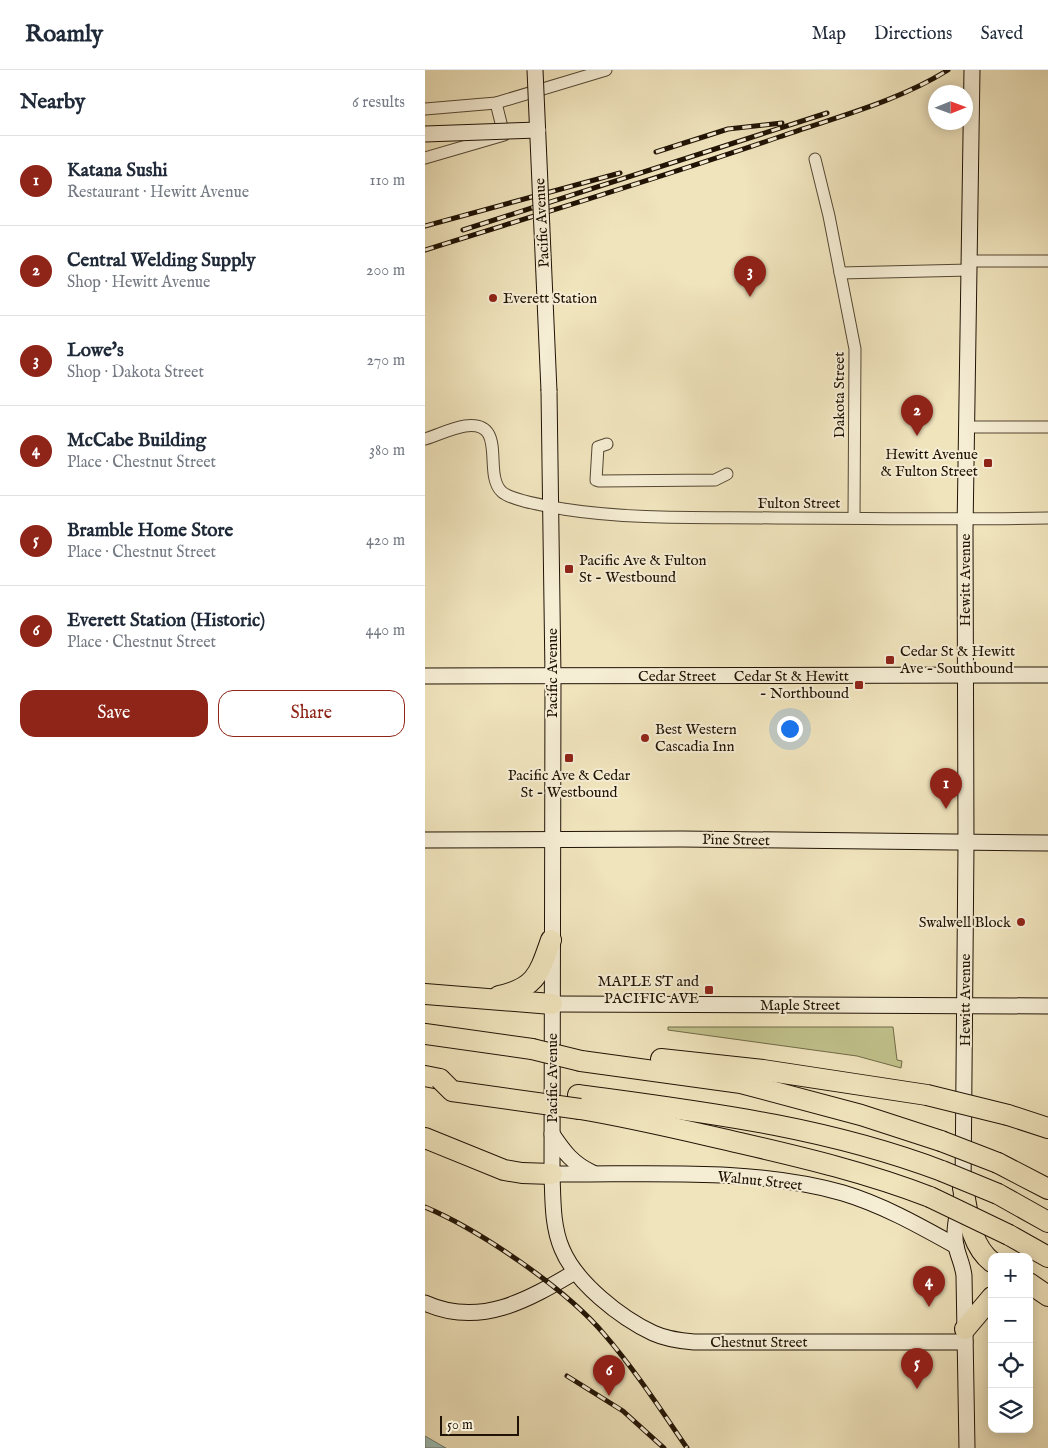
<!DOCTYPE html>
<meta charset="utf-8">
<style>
:root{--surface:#fff;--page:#f2f2f3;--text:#1f2937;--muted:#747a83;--line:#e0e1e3;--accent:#8f2418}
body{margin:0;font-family:"IM FELL English",serif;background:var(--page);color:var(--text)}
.controls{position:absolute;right:15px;bottom:15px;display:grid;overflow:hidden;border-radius:10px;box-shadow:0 2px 12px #0003}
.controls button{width:45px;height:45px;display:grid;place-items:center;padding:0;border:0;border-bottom:1px solid var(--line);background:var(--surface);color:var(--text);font:25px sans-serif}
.compass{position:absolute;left:503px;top:15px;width:45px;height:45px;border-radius:50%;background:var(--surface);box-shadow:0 2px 12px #0003;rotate:89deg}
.scale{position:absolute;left:15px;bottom:12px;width:79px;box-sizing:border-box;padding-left:5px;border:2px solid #201305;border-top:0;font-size:14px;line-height:18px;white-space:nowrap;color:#201305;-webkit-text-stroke:4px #f5edd4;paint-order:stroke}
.you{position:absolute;left:364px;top:658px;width:18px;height:18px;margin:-12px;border:4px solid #fff;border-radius:50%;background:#1a73e8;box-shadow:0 0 0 8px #1a73e833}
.badge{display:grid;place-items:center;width:32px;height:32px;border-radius:50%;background:var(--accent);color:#fff;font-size:16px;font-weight:700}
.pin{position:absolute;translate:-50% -41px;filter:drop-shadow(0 1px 2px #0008)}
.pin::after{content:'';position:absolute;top:26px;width:18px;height:15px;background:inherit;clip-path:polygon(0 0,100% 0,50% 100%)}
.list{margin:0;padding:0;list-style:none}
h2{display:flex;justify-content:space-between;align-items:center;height:65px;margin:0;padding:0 20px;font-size:21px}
h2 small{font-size:16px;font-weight:400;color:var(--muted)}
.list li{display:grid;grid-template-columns:32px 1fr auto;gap:15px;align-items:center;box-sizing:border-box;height:90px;padding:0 20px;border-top:1px solid var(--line)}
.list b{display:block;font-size:19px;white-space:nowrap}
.list p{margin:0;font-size:16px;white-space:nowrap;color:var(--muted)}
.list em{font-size:16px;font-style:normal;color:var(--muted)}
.actions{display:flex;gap:10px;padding:15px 20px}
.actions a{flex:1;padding:11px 0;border:1px solid var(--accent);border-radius:15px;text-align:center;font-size:18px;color:var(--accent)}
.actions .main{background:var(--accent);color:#fff}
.icon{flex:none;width:28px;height:28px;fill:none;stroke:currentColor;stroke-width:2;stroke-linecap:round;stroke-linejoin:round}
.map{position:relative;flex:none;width:623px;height:1378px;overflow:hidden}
header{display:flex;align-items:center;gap:30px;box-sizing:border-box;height:70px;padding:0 25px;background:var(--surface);border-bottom:1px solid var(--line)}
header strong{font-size:24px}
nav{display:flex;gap:28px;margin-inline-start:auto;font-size:18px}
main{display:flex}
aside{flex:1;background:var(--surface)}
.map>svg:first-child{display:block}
.green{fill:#c1c28c;stroke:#706a48}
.water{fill:#9bbeb6;stroke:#6a7a6f}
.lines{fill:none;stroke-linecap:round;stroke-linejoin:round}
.street-casing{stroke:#544733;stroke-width:13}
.secondary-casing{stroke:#201305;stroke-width:17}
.highway-casing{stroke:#201305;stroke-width:22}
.street{stroke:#f5edd4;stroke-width:11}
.secondary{stroke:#f5edd4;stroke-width:15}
.highway{stroke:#f0e4bd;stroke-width:20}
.rail-casing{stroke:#201305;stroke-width:5}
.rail{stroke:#f5edd4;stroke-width:3;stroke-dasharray:9;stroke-linecap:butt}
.secondary-bridge-casing{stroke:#201305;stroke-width:17;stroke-linecap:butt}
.highway-bridge-casing{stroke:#201305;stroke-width:22;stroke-linecap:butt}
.secondary-bridge{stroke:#f5edd4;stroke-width:15}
.highway-bridge{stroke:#f0e4bd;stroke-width:20}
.poi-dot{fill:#8f2418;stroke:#f5edd4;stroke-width:2}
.labels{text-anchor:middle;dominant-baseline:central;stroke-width:4;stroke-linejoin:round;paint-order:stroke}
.street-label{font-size:15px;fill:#201305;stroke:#f5edd4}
.poi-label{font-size:15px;fill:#201305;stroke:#f5edd4;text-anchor:start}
</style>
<header>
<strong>Roamly</strong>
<nav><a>Map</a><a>Directions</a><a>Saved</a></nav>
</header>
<main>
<aside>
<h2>Nearby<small>6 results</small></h2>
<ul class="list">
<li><span class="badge">1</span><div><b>Katana Sushi</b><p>Restaurant · Hewitt Avenue</p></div><em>110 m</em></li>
<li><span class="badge">2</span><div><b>Central Welding Supply</b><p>Shop · Hewitt Avenue</p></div><em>200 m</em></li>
<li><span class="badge">3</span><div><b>Lowe's</b><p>Shop · Dakota Street</p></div><em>270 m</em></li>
<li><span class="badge">4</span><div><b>McCabe Building</b><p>Place · Chestnut Street</p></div><em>380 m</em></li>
<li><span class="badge">5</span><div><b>Bramble Home Store</b><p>Place · Chestnut Street</p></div><em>420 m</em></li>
<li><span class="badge">6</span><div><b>Everett Station (Historic)</b><p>Place · Chestnut Street</p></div><em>440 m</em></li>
</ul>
<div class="actions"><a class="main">Save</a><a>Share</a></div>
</aside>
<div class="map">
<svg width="623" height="1378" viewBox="0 0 623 1378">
<rect width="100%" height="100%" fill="#f0e4bd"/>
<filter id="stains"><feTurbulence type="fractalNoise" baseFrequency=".004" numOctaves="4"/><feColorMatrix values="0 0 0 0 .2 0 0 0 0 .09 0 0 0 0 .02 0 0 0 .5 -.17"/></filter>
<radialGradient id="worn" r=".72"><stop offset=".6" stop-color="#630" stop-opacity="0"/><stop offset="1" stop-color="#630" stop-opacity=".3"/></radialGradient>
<path class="green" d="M 243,957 L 468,957 L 472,990 L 477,991 L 476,998 L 432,986 L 243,960 Z"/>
<path class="water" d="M 0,1366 L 19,1377 L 21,1378 L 0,1378 Z"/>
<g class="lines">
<g class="street-casing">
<g id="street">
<path d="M 0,39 L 71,33 L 181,0"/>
<path d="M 0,88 L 79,65 L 71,33"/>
<path d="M 390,89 L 404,146 L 430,279 L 429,448"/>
<path d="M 545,191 L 623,191"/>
<path d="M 415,203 L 545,200"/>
<path d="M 543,357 L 623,357"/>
<path d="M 0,369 C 13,365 27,358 40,356 C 84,350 57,404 77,422 C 88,431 123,436 138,439 C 208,450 280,447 350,448 C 441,448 532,450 623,448"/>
<path d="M 182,374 L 173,377 L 171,410 L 174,411 L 290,410 L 302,404"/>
</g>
</g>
<g class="secondary-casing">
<g id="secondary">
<path d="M 124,321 L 128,606 L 127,1104 C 128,1129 127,1156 137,1179 C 151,1213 196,1248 228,1263 C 241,1269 256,1271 269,1272 L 540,1272"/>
<path d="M 0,606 L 623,605"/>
<path d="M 0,770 L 257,769 L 623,773"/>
<path d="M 127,934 L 623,936"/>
<path d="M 127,1064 C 139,1082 148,1094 168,1103"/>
<path d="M 127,1104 C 221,1105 327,1097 418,1123 C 458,1135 495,1156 531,1176"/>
<path d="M 0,1233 C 55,1258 103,1230 150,1202"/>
<path d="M 542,1378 L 539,1206 C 538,1195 533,1186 531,1176 C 527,1158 535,1135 538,1118 L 541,774 L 540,461 L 547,0"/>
</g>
</g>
<g class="highway-casing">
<g id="highway">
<path d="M 0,924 L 127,934"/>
<path d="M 74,926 C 111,918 114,904 126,870"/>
<path d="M 0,964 L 107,979"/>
<path d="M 236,989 L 338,1000 L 502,1025"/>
<path d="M 156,991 L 316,1013 L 436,1045 L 516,1071"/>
<path d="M 0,1006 L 15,1009"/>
<path d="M 153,1025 C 278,1042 398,1056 517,1101"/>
<path d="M 155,1039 C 209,1048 262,1061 315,1073 C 380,1088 443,1103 505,1127"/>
<path d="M 583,1045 L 623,1058"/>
<path d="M 0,1068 L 79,1100 L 97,1103 L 127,1104"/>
<path d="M 573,1093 L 623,1119"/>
<path d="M 538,1118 C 543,1143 545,1175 567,1192"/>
<path d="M 573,1124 L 623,1152"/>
<path d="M 584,1165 L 623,1187"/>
<path d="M 604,1213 L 623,1226"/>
<path d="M 540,1259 L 567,1227"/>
</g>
</g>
<use href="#street" class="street"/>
<use href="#secondary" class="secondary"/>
<use href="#highway" class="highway"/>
<g class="rail-casing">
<g id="rail">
<path d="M 231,82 L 303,59 L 357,53"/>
<path d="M 0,156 L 195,103"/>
<path d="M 38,160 L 402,43"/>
<path d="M 0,180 C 118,143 237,107 354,67 C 411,47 472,32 523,0"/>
<path d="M 0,1137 C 55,1160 141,1219 179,1264 C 210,1300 236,1340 262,1378"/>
<path d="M 142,1306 L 198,1341 L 239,1378"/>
</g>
</g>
<use href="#rail" class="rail"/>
<g class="secondary-bridge-casing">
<g id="secondary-bridge">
<path d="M 110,0 L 124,321"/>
<path d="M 0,64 L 113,60"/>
</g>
</g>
<g class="highway-bridge-casing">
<g id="highway-bridge">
<path d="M 107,979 L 156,991"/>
<path d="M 15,1009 L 27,1021 L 155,1039"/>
<path d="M 502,1025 L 583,1045"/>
<path d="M 516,1071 L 573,1093"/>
<path d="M 517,1101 L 573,1124"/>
<path d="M 505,1127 L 584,1165"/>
</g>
</g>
<use href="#secondary-bridge" class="secondary-bridge"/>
<use href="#highway-bridge" class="highway-bridge"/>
</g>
<g class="poi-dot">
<circle cx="68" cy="228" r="5"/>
<rect x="558" y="388" width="10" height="10" rx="2.5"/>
<rect x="139" y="494" width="10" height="10" rx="2.5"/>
<rect x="460" y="585" width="10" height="10" rx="2.5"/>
<rect x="429" y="610" width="10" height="10" rx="2.5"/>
<circle cx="220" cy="668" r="5"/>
<rect x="139" y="683" width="10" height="10" rx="2.5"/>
<circle cx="596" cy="852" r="5"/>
<rect x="279" y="915" width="10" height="10" rx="2.5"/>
</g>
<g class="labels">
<g class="street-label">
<text transform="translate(117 153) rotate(-93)">Pacific Avenue</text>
<text transform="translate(414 325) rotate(-90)">Dakota Street</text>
<text x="374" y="433">Fulton Street</text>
<text transform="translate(540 510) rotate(-90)">Hewitt Avenue</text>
<text transform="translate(127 603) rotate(-90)">Pacific Avenue</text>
<text x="252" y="606">Cedar Street</text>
<text transform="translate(311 770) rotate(1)">Pine Street</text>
<text transform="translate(540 930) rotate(-90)">Hewitt Avenue</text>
<text x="375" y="935">Maple Street</text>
<text transform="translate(127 1008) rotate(-90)">Pacific Avenue</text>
<text transform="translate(335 1111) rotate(6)">Walnut Street</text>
<text x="334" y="1272">Chestnut Street</text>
</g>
<g class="poi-label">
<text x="78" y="228">Everett Station</text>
<text x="553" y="384" text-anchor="end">Hewitt Avenue<tspan x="553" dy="17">&amp; Fulton Street</tspan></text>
<text x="154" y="490">Pacific Ave &amp; Fulton<tspan x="154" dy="17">St - Westbound</tspan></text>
<text x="475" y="581">Cedar St &amp; Hewitt<tspan x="475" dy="17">Ave - Southbound</tspan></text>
<text x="424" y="606" text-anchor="end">Cedar St &amp; Hewitt<tspan x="424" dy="17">- Northbound</tspan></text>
<text x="230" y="659">Best Western<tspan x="230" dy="17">Cascadia Inn</tspan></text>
<text x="144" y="705" text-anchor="middle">Pacific Ave &amp; Cedar<tspan x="144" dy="17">St - Westbound</tspan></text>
<text x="586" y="852" text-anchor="end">Swalwell Block</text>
<text x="274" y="911" text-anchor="end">MAPLE ST and<tspan x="274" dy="17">PACIFIC AVE</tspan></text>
</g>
</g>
<rect width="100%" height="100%" filter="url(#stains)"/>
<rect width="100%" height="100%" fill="url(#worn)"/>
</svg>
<div class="controls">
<button>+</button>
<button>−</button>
<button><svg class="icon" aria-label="locate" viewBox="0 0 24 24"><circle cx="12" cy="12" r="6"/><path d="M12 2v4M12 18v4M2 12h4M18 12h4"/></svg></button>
<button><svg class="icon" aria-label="layers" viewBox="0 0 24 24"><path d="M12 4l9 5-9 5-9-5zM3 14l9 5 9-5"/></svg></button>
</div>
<svg class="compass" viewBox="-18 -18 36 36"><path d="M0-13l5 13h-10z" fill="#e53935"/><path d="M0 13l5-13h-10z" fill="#747a83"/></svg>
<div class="scale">50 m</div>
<div class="you"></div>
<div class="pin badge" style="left:521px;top:739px">1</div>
<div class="pin badge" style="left:492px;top:366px">2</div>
<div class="pin badge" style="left:325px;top:227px">3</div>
<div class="pin badge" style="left:504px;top:1237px">4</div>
<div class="pin badge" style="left:492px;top:1319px">5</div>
<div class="pin badge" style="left:184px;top:1326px">6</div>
</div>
</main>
